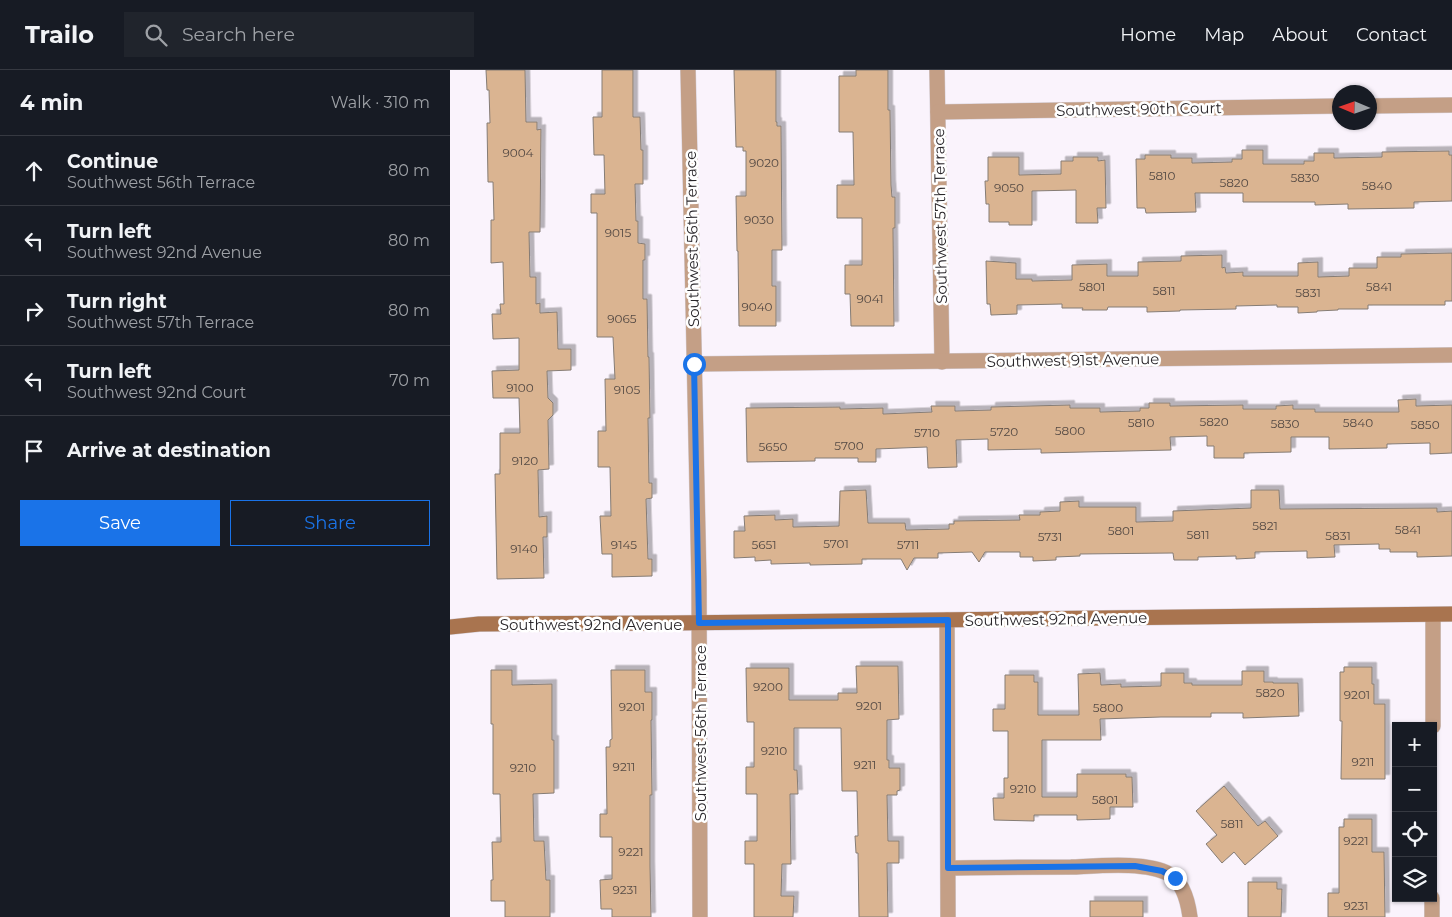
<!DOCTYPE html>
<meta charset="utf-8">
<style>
:root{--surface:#171b24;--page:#20242c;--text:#f1f3f6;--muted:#9ea1a6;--line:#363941;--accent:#1a73e8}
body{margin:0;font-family:Montserrat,sans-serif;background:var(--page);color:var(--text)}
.controls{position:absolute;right:15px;bottom:15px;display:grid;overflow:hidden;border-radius:0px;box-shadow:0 1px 4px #0004}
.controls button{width:45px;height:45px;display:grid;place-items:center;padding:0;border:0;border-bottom:1px solid var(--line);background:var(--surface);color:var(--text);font:25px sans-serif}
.compass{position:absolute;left:882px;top:15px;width:45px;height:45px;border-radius:50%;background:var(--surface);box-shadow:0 1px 4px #0004;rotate:272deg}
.stop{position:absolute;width:15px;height:15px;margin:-11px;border:4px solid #1a73e8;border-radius:50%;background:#fff}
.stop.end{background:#1a73e8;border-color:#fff;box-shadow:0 1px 5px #0008}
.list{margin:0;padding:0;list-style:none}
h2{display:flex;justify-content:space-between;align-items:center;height:65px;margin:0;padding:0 20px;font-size:21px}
h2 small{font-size:16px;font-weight:400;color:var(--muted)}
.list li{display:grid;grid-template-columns:32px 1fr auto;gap:15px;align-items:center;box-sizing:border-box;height:70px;padding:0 20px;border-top:1px solid var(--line)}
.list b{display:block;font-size:19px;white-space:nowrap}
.list p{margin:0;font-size:16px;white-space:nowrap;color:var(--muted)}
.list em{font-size:16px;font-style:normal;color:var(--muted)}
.actions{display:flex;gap:10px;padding:15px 20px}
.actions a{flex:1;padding:11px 0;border:1px solid var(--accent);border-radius:0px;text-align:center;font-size:18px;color:var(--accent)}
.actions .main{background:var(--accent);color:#fff}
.icon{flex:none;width:28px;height:28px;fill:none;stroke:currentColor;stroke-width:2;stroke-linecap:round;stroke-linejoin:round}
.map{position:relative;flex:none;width:1002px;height:847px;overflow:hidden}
header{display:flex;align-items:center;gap:30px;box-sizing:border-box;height:70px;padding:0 25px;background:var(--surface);border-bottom:1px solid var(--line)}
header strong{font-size:24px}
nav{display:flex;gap:28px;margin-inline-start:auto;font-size:18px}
.search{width:350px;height:45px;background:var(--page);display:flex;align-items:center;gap:12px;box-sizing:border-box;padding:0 18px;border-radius:0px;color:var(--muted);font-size:19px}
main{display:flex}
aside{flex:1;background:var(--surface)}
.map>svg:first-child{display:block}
.building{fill:#dab491;stroke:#857c75;filter:url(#shadow)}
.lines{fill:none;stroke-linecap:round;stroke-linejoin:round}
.street-casing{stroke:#d4ced6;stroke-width:16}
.secondary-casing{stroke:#d4ced6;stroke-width:16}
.street{stroke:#c49f86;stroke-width:15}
.secondary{stroke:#a9744f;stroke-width:15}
.route{stroke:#1a73e8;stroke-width:6}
.labels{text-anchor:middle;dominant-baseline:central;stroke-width:5;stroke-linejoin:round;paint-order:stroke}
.number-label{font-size:12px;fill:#554a44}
.street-label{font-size:15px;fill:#29262a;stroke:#fff}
</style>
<header>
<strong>Trailo</strong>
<div class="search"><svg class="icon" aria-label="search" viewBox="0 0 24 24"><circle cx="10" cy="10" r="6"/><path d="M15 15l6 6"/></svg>Search here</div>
<nav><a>Home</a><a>Map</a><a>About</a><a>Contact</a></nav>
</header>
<main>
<aside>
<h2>4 min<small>Walk · 310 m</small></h2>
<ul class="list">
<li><svg class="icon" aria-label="ahead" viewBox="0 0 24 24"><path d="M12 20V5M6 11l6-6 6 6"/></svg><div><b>Continue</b><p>Southwest 56th Terrace</p></div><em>80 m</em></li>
<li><svg class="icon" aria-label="left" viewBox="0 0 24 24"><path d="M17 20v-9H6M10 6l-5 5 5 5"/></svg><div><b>Turn left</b><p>Southwest 92nd Avenue</p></div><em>80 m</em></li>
<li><svg class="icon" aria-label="right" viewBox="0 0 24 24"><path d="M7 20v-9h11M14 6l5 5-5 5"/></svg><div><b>Turn right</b><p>Southwest 57th Terrace</p></div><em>80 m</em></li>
<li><svg class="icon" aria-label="left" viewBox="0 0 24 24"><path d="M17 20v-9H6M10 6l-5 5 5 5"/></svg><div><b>Turn left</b><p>Southwest 92nd Court</p></div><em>70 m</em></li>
<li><svg class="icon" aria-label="arrive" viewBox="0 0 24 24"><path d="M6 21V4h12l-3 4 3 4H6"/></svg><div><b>Arrive at destination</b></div></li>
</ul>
<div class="actions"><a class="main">Save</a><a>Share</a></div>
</aside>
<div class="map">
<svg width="1002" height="847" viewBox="0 0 1002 847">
<defs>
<filter id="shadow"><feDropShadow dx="4.5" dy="-4.5" stdDeviation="0" flood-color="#0004"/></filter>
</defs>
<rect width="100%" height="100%" fill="#faf3fc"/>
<g class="building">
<path d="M 36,0 L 75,0 L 76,52 L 87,52 L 87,60 L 91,59 L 90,162 L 79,162 L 80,207 L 86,207 L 86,234 L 90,233 L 90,243 L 107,242 L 108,279 L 121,279 L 121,300 L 97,301 L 98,328 L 103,333 L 103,345 L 98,350 L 99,399 L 88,400 L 89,447 L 97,446 L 97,467 L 93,467 L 94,508 L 47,509 L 45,404 L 50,404 L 50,363 L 70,363 L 69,328 L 43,328 L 42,301 L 69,300 L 69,268 L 43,269 L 42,244 L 51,244 L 50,234 L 54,234 L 53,192 L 41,193 L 41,150 L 44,150 L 43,112 L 38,112 L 37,53 L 40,53 L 39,20 L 37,20 Z"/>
<path d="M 152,0 L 183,0 L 183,47 L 190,47 L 191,80 L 193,80 L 193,114 L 185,114 L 186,151 L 188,151 L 188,173 L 195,174 L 195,190 L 193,190 L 193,229 L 197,229 L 198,287 L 199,287 L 200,348 L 198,348 L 199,413 L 202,413 L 202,428 L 196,429 L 198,489 L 202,489 L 202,506 L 162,507 L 162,484 L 152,484 L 150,446 L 161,446 L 160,397 L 148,397 L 148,361 L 156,361 L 155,309 L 165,309 L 163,267 L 147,267 L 147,143 L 141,143 L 141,124 L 155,124 L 154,85 L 144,85 L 143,47 L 152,47 Z"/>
<path d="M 284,0 L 326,0 L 326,52 L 327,52 L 327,56 L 331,56 L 332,180 L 322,180 L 322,216 L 326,216 L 326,256 L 289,256 L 288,181 L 287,181 L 286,126 L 296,126 L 296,81 L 293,81 L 293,77 L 286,77 Z"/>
<path d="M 406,0 L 438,0 L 438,40 L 440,40 L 441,115 L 442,127 L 445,127 L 445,158 L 443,158 L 444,256 L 401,256 L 400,224 L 395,224 L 395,195 L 412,195 L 412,148 L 387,148 L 387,115 L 404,115 L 403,62 L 389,62 L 389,6 L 406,6 Z"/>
<path d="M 792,80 L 813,80 L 813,94 L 854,94 L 854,91 L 864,91 L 864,83 L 884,83 L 884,88 L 932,87 L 932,82 L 999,81 L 999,85 L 1002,85 L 1002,131 L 964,132 L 964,138 L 898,139 L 898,134 L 865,135 L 865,132 L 793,132 L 793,123 L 745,123 L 746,142 L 696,143 L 695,138 L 687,138 L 686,89 L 695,89 L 695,85 L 721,85 L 721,88 L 742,88 L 742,93 L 782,92 L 782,89 L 792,89 Z"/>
<path d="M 538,87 L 569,87 L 569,105 L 611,104 L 611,91 L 623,91 L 623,87 L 648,87 L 648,91 L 655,90 L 656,138 L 647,138 L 648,153 L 626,153 L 626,120 L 582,121 L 582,155 L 559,155 L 559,152 L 539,152 L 539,134 L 536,134 L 535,111 L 538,111 Z"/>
<path d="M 1002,183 L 1002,231 L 995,231 L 995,235 L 918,235 L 918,239 L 888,239 L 888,240 L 867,241 L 867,242 L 848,243 L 848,237 L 827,237 L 827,235 L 786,236 L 786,239 L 730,240 L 730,241 L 697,242 L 697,237 L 658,237 L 657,240 L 632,240 L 633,238 L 612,238 L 612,234 L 567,235 L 567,244 L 541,245 L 540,234 L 537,234 L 536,191 L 566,193 L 566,209 L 582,209 L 582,211 L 622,210 L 622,195 L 657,194 L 657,206 L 688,206 L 688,192 L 731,191 L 731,186 L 772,185 L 772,198 L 775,197 L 776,203 L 793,202 L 793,206 L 848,206 L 848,193 L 868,192 L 868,207 L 899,206 L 899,198 L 927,198 L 927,187 L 951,187 L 951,184 Z"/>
<path d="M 966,329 L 966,336 L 1002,335 L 1002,383 L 980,384 L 980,373 L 937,374 L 937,378 L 879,379 L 879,367 L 841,367 L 841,382 L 794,383 L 794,388 L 764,388 L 764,376 L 757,376 L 757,366 L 720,367 L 721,380 L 591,383 L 591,379 L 538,380 L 538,369 L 506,370 L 507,397 L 478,398 L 477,377 L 426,379 L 426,392 L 408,392 L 408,388 L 365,388 L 365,391 L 297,392 L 296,338 L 390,337 L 390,339 L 433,338 L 433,344 L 482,342 L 481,336 L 505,336 L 505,341 L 541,340 L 541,337 L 620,335 L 620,338 L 650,338 L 650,342 L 690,341 L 690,338 L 699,338 L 699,333 L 720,333 L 720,336 L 793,335 L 793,339 L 826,339 L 826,336 L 843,335 L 843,339 L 865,339 L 865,342 L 949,342 L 948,330 Z"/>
<path d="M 416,420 L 418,453 L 455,453 L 456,460 L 499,459 L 499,454 L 504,454 L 504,451 L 570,450 L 569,445 L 590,445 L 590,442 L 610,441 L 610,432 L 629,431 L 629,437 L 686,437 L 686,452 L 723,451 L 723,441 L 801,438 L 801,420 L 829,420 L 830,439 L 987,438 L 987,442 L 1002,441 L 1002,486 L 967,487 L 967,482 L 940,482 L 940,479 L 929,479 L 929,474 L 884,475 L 885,487 L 857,488 L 857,481 L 805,482 L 805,488 L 786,489 L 786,486 L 748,487 L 748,490 L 724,490 L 723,483 L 630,484 L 630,486 L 606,487 L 606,490 L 583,491 L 583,487 L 570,487 L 570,482 L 535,482 L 529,492 L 522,482 L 488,483 L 488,488 L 464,488 L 457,500 L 451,489 L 412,489 L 412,494 L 360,495 L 360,493 L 321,494 L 321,490 L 305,491 L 305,487 L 284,488 L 284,461 L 295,461 L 294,446 L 325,445 L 325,450 L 343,449 L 343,457 L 389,456 L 390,421 Z"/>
<path d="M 406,596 L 448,596 L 449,649 L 437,650 L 437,690 L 439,690 L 439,698 L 450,698 L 450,720 L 447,721 L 447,725 L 437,725 L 438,771 L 449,771 L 449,793 L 437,793 L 438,847 L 409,847 L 408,783 L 406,783 L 405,766 L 408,766 L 407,721 L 392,721 L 391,658 L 344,658 L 344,700 L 347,700 L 348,724 L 340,724 L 341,794 L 332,794 L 331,826 L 344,826 L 343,847 L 304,847 L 304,794 L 295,794 L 295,771 L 307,771 L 307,724 L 296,724 L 296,697 L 304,697 L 304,652 L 297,652 L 296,598 L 339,598 L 339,630 L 388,630 L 388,623 L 407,623 Z"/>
<path d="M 894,597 L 922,597 L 922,614 L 924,614 L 924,634 L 935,634 L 935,709 L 891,709 L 892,651 L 890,651 L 890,602 L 894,602 Z"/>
<path d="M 41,600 L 62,600 L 62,615 L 102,614 L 102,670 L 104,670 L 104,723 L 83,724 L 84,771 L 94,771 L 96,810 L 100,810 L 100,847 L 55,847 L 55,831 L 41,831 L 41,810 L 43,810 L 42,772 L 51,772 L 50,724 L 43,724 L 43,654 L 41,654 Z"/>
<path d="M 161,600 L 195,600 L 195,622 L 202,622 L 202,650 L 201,650 L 202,725 L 200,725 L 200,796 L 201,847 L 162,847 L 162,839 L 151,839 L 150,810 L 162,809 L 162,767 L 150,767 L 150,744 L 157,744 L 156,677 L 160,677 L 160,670 L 162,669 Z"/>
<path d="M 792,601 L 814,601 L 814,612 L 823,612 L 823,613 L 848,613 L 849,646 L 793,648 L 793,643 L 761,643 L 761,647 L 711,647 L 650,649 L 651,670 L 592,670 L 592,727 L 627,727 L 627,704 L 676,704 L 676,707 L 682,707 L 683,737 L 660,737 L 660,749 L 627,750 L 627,745 L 584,745 L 584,751 L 544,750 L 543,728 L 554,728 L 554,708 L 558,708 L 558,661 L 543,661 L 543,639 L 555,639 L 555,605 L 584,605 L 584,612 L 588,612 L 588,645 L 629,645 L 628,604 L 650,603 L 651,615 L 671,614 L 671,617 L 711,616 L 711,603 L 734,603 L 734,613 L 742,613 L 742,615 L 792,615 Z"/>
<path d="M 774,716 L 808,756 L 815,751 L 828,766 L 795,795 L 784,782 L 772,793 L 756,774 L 767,765 L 746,741 Z"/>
<path d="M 894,749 L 922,749 L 922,782 L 934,782 L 935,847 L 878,847 L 878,823 L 889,823 L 889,757 L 894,757 Z"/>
<path d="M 798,812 L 827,812 L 827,819 L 832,819 L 831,847 L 798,847 Z"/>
<rect x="640" y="831" width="53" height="16"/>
</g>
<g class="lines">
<g class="street-casing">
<g id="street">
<path d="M 238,0 L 249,511 L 250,847"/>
<path d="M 487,0 L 492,292"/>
<path d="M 919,36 L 1002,35"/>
<path d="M 488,42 L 889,36"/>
<path d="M 244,294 L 1002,285"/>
<path d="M 497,550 L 498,847"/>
<path d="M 983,656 L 983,545"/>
<path d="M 499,798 C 539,797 580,797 621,797 C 647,796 696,791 719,804 C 733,812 738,832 740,847"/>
<path d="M 982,847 L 982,828"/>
</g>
</g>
<g class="secondary-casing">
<path id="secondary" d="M 0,557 L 29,554 L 220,553 L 1002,544"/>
</g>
<use href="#street" class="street"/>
<use href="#secondary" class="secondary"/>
</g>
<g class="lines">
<path class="route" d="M 244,294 L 249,553 L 498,550 L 498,798 L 685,796 L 712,801 L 725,808"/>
</g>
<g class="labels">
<g class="number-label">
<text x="68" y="82">9004</text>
<text x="314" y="92">9020</text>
<text x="712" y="105">5810</text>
<text x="855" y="107">5830</text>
<text x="784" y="112">5820</text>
<text x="927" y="115">5840</text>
<text x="559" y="117">9050</text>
<text x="309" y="149">9030</text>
<text x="168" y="162">9015</text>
<text x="642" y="216">5801</text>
<text x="929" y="216">5841</text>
<text x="714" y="220">5811</text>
<text x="858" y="222">5831</text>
<text x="420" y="228">9041</text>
<text x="307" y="236">9040</text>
<text x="172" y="248">9065</text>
<text x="70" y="317">9100</text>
<text x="177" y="319">9105</text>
<text x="764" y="351">5820</text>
<text x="691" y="352">5810</text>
<text x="908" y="352">5840</text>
<text x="835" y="353">5830</text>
<text x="975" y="354">5850</text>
<text x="620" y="360">5800</text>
<text x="554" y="361">5720</text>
<text x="477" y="362">5710</text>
<text x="399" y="375">5700</text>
<text x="323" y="376">5650</text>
<text x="75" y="390">9120</text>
<text x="815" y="455">5821</text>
<text x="958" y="459">5841</text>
<text x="671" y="460">5801</text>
<text x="748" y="464">5811</text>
<text x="888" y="465">5831</text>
<text x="600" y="466">5731</text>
<text x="386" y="473">5701</text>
<text x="174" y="474">9145</text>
<text x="314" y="474">5651</text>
<text x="458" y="474">5711</text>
<text x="74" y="478">9140</text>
<text x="318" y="616">9200</text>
<text x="820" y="622">5820</text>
<text x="907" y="624">9201</text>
<text x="419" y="635">9201</text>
<text x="182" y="636">9201</text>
<text x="658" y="637">5800</text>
<text x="324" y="680">9210</text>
<text x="913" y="691">9211</text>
<text x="415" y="694">9211</text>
<text x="174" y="696">9211</text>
<text x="73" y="697">9210</text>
<text x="573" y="718">9210</text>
<text x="655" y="729">5801</text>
<text x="782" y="753">5811</text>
<text x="906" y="770">9221</text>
<text x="181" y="781">9221</text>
<text x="175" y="819">9231</text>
<text x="906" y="835">9231</text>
</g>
<g class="street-label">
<text transform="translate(689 39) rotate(-1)">Southwest 90th Court</text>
<text transform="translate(490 146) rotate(-91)">Southwest 57th Terrace</text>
<text transform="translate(242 169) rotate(-91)">Southwest 56th Terrace</text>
<text transform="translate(623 290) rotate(-1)">Southwest 91st Avenue</text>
<text transform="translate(606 549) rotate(-1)">Southwest 92nd Avenue</text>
<text x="141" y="554">Southwest 92nd Avenue</text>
<text transform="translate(250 663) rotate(-90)">Southwest 56th Terrace</text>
</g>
</g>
</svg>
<div class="controls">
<button>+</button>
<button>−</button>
<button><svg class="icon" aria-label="locate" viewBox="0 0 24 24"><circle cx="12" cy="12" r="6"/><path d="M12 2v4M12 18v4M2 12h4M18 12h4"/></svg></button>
<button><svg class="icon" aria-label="layers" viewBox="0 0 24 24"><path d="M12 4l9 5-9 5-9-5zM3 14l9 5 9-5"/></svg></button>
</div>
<svg class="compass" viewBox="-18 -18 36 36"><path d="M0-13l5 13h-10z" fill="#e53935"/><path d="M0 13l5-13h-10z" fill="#9ea1a6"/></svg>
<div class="stop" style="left:244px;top:294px"></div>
<div class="stop end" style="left:725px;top:808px"></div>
</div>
</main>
